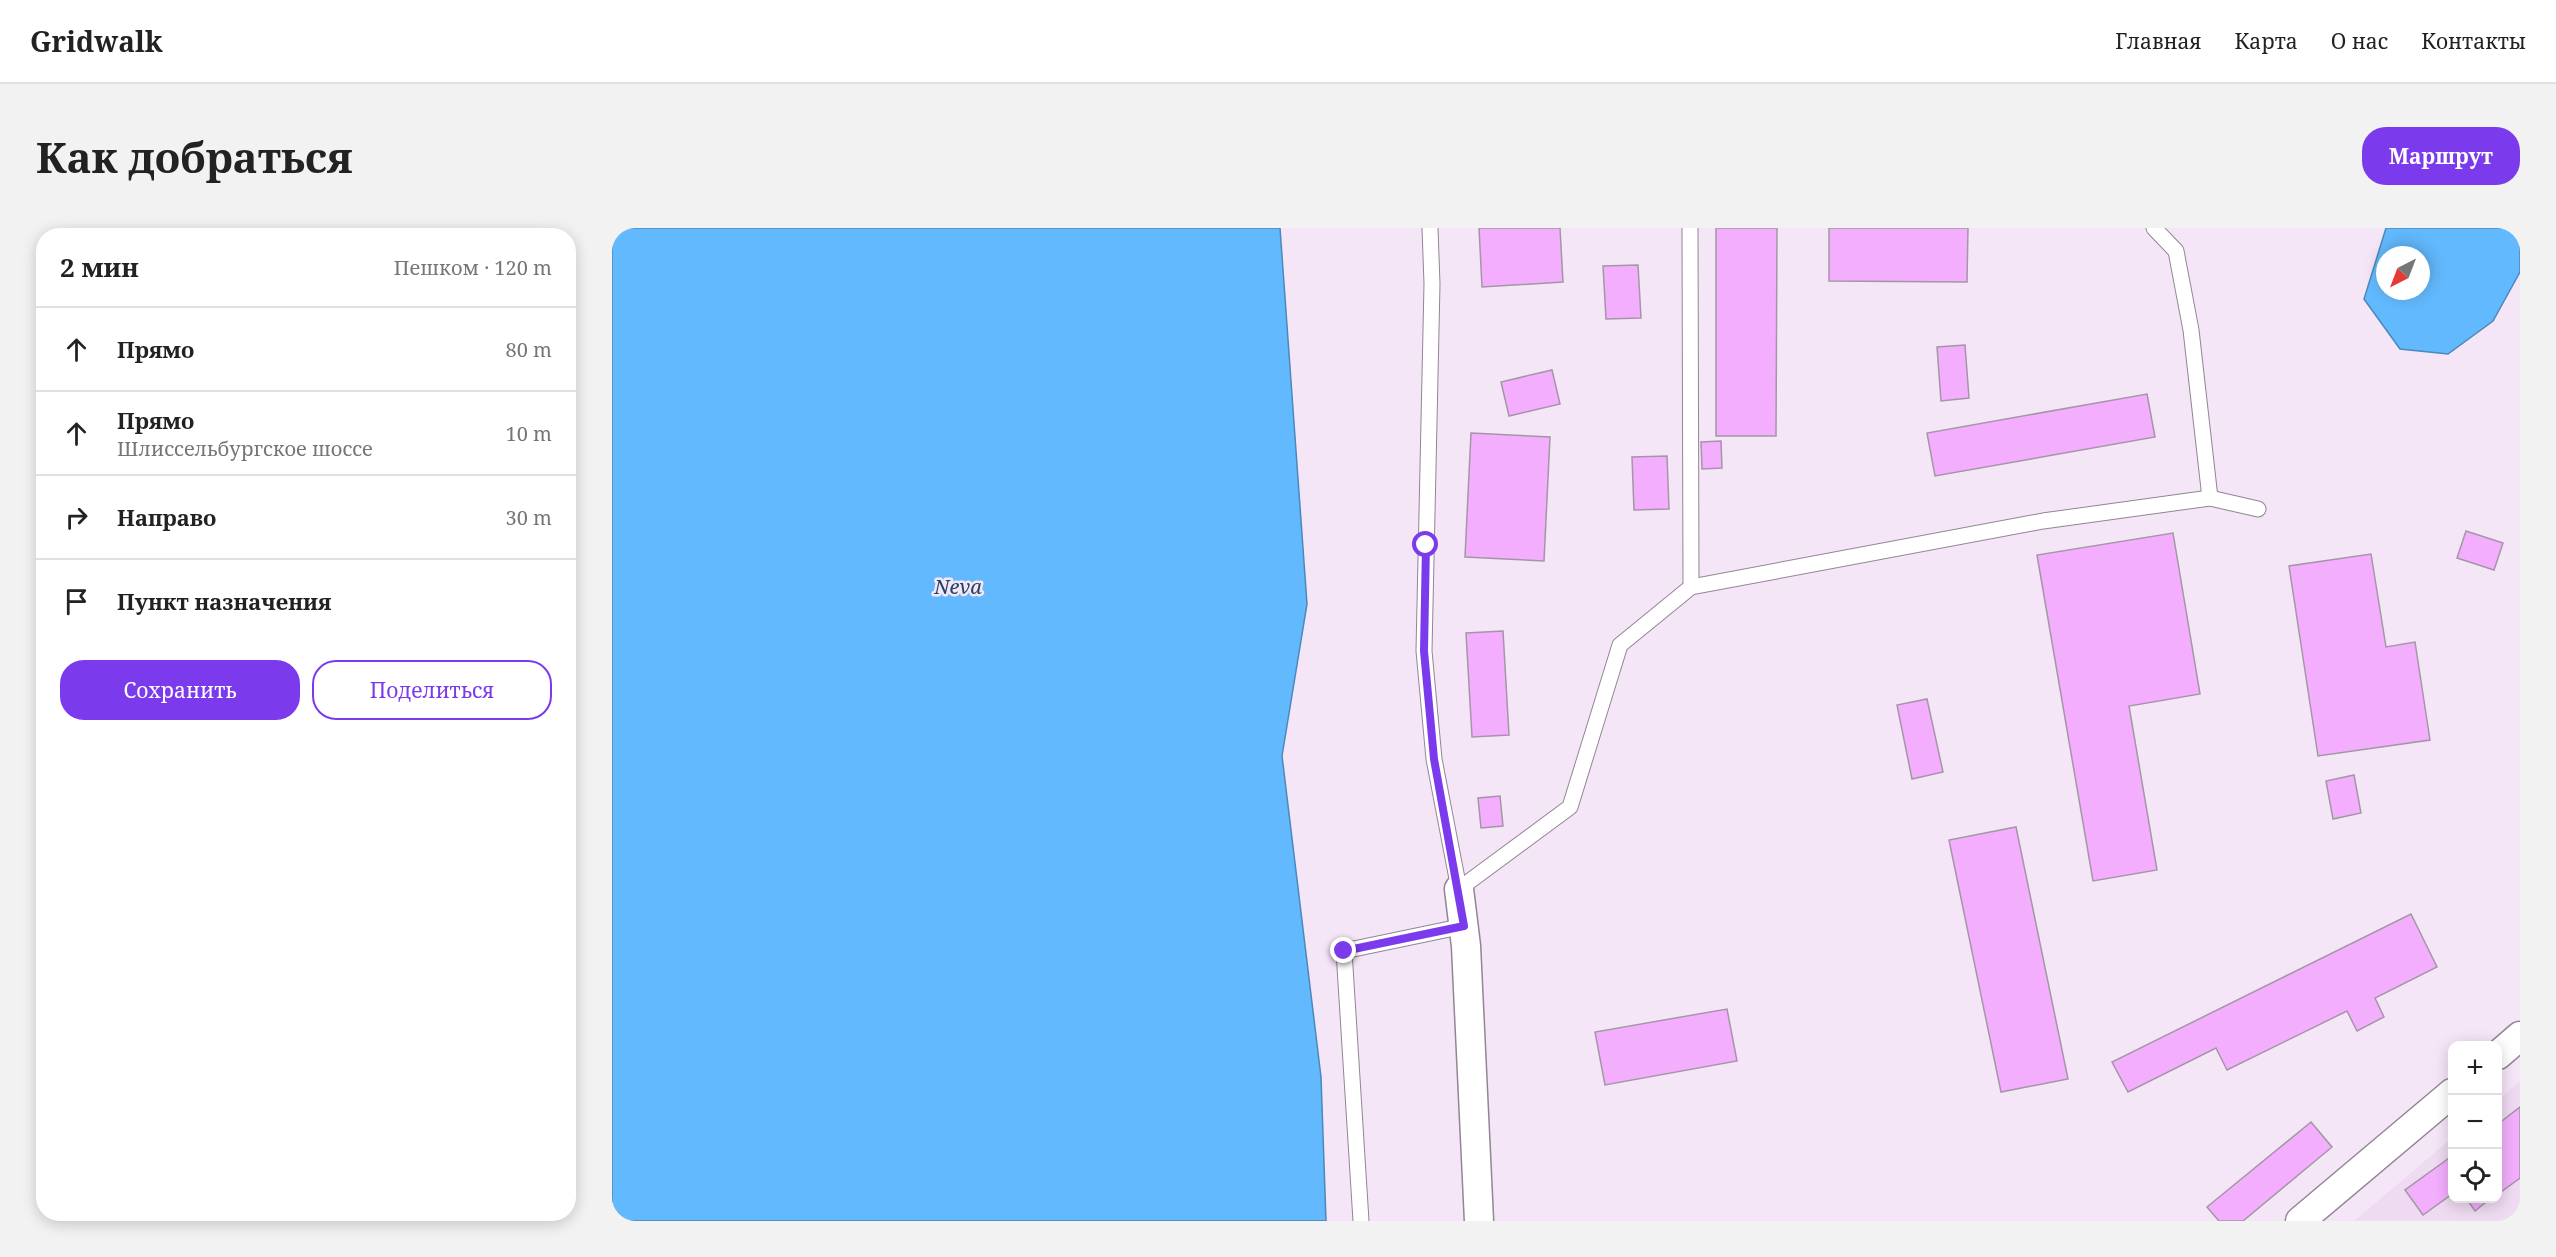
<!DOCTYPE html>
<html lang="ru">
<meta charset="utf-8">
<style>
:root{--surface:#fff;--page:#f2f2f2;--text:#222;--muted:#767676;--line:#e0e0e0;--accent:#7c3aed}
body{margin:0;font-family:"Noto Serif",serif;background:var(--page);color:var(--text)}
.controls{position:absolute;right:18px;bottom:18px;display:grid;overflow:hidden;border-radius:12px;box-shadow:0 3px 15px #0003}
.controls button{width:54px;height:54px;display:grid;place-items:center;padding:0;border:0;border-bottom:2px solid var(--line);background:var(--surface);color:var(--text);font:30px sans-serif}
.compass{position:absolute;left:1764px;top:18px;width:54px;height:54px;border-radius:50%;background:var(--surface);box-shadow:0 3px 15px #0003;rotate:222deg}
.stop{position:absolute;width:18px;height:18px;margin:-14px;border:4px solid #7c3aed;border-radius:50%;background:#fff}
.stop.end{background:#7c3aed;border-color:#fff;box-shadow:0 2px 6px #0008}
.list{margin:0;padding:0;list-style:none}
h2{display:flex;justify-content:space-between;align-items:center;height:78px;margin:0;padding:0 24px;font-size:26px}
h2 small{font-size:20px;font-weight:400;color:var(--muted)}
.list li{display:grid;grid-template-columns:39px 1fr auto;gap:18px;align-items:center;box-sizing:border-box;height:84px;padding:0 24px;border-top:2px solid var(--line)}
.list b{display:block;font-size:22px;white-space:nowrap}
.list p{margin:0;font-size:20px;white-space:nowrap;color:var(--muted)}
.list em{font-size:20px;font-style:normal;color:var(--muted)}
.actions{display:flex;gap:12px;padding:18px 24px}
.actions a{flex:1;padding:14px 0;border:2px solid var(--accent);border-radius:24px;text-align:center;font-size:21px;color:var(--accent)}
.actions .main{background:var(--accent);color:#fff}
.icon{flex:none;width:33px;height:33px;fill:none;stroke:currentColor;stroke-width:2;stroke-linecap:round;stroke-linejoin:round}
.map{position:relative;flex:none;width:1908px;height:993px;overflow:hidden;border-radius:24px}
header{display:flex;align-items:center;gap:36px;box-sizing:border-box;height:84px;padding:0 30px;background:var(--surface);border-bottom:2px solid var(--line)}
header strong{font-size:28px}
nav{display:flex;gap:33px;margin-inline-start:auto;font-size:21px}
.intro{display:flex;align-items:center;justify-content:space-between;box-sizing:border-box;height:144px;padding:0 36px}
h1{margin:0;font-size:42px}
.button{padding:15px 27px;border-radius:24px;background:var(--accent);color:#fff;font-size:21px;font-weight:700}
main{display:flex;gap:36px;padding:0 36px}
aside{flex:1;background:var(--surface);border-radius:24px;box-shadow:0 3px 15px #0003}
.map>svg:first-child{display:block}
.built{fill:#eedaf1}
.water{fill:#62b9fd;stroke:#4c88b9;stroke-width:1.5;fill-rule:evenodd}
.building{fill:#f3aefd;stroke:#a496a6;stroke-width:1.5}
.lines{fill:none;stroke-linecap:round;stroke-linejoin:round}
.lane-casing{stroke:#928594;stroke-width:17}
.street-casing{stroke:#928594;stroke-width:31}
.lane{stroke:#fff;stroke-width:15}
.street{stroke:#fff;stroke-width:28}
.route{stroke:#7c3aed;stroke-width:8}
.labels{text-anchor:middle;dominant-baseline:central;stroke-width:5;stroke-linejoin:round;paint-order:stroke}
.water-label{font-size:20px;font-style:italic;fill:#204460;stroke:#f5e6f7}
</style>
<header>
<strong>Gridwalk</strong>
<nav><a>Главная</a><a>Карта</a><a>О нас</a><a>Контакты</a></nav>
</header>
<div class="intro"><h1>Как добраться</h1><a class="button">Маршрут</a></div>
<main>
<aside>
<h2>2 мин<small>Пешком · 120 m</small></h2>
<ul class="list">
<li><svg class="icon" aria-label="ahead" viewBox="0 0 24 24"><path d="M12 20V5M6 11l6-6 6 6"/></svg><div><b>Прямо</b></div><em>80 m</em></li>
<li><svg class="icon" aria-label="ahead" viewBox="0 0 24 24"><path d="M12 20V5M6 11l6-6 6 6"/></svg><div><b>Прямо</b><p>Шлиссельбургское шоссе</p></div><em>10 m</em></li>
<li><svg class="icon" aria-label="right" viewBox="0 0 24 24"><path d="M7 20v-9h11M14 6l5 5-5 5"/></svg><div><b>Направо</b></div><em>30 m</em></li>
<li><svg class="icon" aria-label="arrive" viewBox="0 0 24 24"><path d="M6 21V4h12l-3 4 3 4H6"/></svg><div><b>Пункт назначения</b></div></li>
</ul>
<div class="actions"><a class="main">Сохранить</a><a>Поделиться</a></div>
</aside>
<div class="map">
<svg width="1908" height="993" viewBox="0 0 1908 993">
<rect width="100%" height="100%" fill="#f5e6f7"/>
<path class="built" d="M 1908,853 L 1908,993 L 1742,993 L 1840,910 L 1840,970 L 1886,970 L 1886,872 Z"/>
<g class="water">
<path d="M 0,0 L 668,0 L 695,376 L 670,528 L 709,849 L 714,993 L 0,993 Z"/>
<path d="M 1774,0 L 1908,0 L 1908,44 L 1881,93 L 1836,126 L 1788,121 L 1752,71 ZM 1773,27 L 1809,27 L 1809,63 L 1773,63 Z"/>
</g>
<g class="building">
<path d="M 867,0 L 948,0 L 951,54 L 870,59 Z"/>
<path d="M 1104,0 L 1165,0 L 1164,208 L 1104,208 Z"/>
<path d="M 1217,0 L 1356,0 L 1355,54 L 1217,53 Z"/>
<path d="M 1026,37 L 1029,90 L 994,91 L 991,38 Z"/>
<path d="M 1353,117 L 1357,170 L 1329,173 L 1325,119 Z"/>
<path d="M 940,142 L 948,176 L 897,188 L 889,154 Z"/>
<path d="M 1535,166 L 1543,209 L 1323,248 L 1315,205 Z"/>
<path d="M 859,205 L 938,209 L 932,333 L 853,329 Z"/>
<path d="M 1109,213 L 1110,240 L 1090,241 L 1089,214 Z"/>
<path d="M 1055,228 L 1057,281 L 1022,282 L 1020,229 Z"/>
<path d="M 1854,303 L 1891,315 L 1882,342 L 1845,330 Z"/>
<path d="M 1561,305 L 1588,466 L 1517,478 L 1545,642 L 1481,653 L 1425,327 Z"/>
<path d="M 1759,326 L 1774,419 L 1803,414 L 1818,512 L 1706,528 L 1677,338 Z"/>
<path d="M 891,403 L 897,507 L 860,509 L 854,405 Z"/>
<path d="M 1315,471 L 1331,544 L 1300,551 L 1285,477 Z"/>
<path d="M 1742,547 L 1749,585 L 1721,591 L 1714,553 Z"/>
<path d="M 888,568 L 891,598 L 869,600 L 866,570 Z"/>
<path d="M 1404,599 L 1456,851 L 1389,864 L 1337,612 Z"/>
<path d="M 1799,686 L 1825,739 L 1763,770 L 1772,789 L 1745,803 L 1735,783 L 1615,842 L 1604,820 L 1516,864 L 1500,834 Z"/>
<path d="M 1115,781 L 1125,833 L 993,857 L 983,804 Z"/>
<path d="M 1908,879 L 1908,950 L 1886,966 L 1886,896 Z"/>
<path d="M 1699,894 L 1720,919 L 1631,993 L 1607,993 L 1595,979 Z"/>
<path d="M 1840,928 L 1840,966 L 1811,987 L 1793,962 Z"/>
<path d="M 1854,970 L 1879,970 L 1863,983 Z"/>
</g>
<g class="lines">
<g class="lane-casing">
<g id="lane">
<path d="M 818,0 L 820,56 L 812,423 L 822,531 L 847,661 L 958,579 L 1008,417 L 1079,359 L 1431,293 L 1598,270 L 1646,281"/>
<path d="M 1078,0 L 1079,359"/>
<path d="M 1542,0 L 1564,23 L 1579,102 L 1598,270"/>
<path d="M 749,993 L 732,723 L 852,698"/>
</g>
</g>
<g class="street-casing">
<g id="street">
<path d="M 847,661 L 854,718 L 867,993"/>
<path d="M 1886,827 L 1908,808"/>
<path d="M 1688,993 L 1840,865"/>
</g>
</g>
<use href="#lane" class="lane"/>
<use href="#street" class="street"/>
</g>
<g class="lines">
<path class="route" d="M 732,723 L 852,698 L 822,531 L 812,423 L 814,317"/>
</g>
<g class="labels">
<g class="water-label">
<text x="346" y="358">Neva</text>
</g>
</g>
</svg>
<div class="controls">
<button>+</button>
<button>−</button>
<button><svg class="icon" aria-label="locate" viewBox="0 0 24 24"><circle cx="12" cy="12" r="6"/><path d="M12 2v4M12 18v4M2 12h4M18 12h4"/></svg></button>
</div>
<svg class="compass" viewBox="-18 -18 36 36"><path d="M0-13l5 13h-10z" fill="#e53935"/><path d="M0 13l5-13h-10z" fill="#767676"/></svg>
<div class="stop" style="left:814px;top:317px"></div>
<div class="stop end" style="left:732px;top:723px"></div>
</div>
</main>
